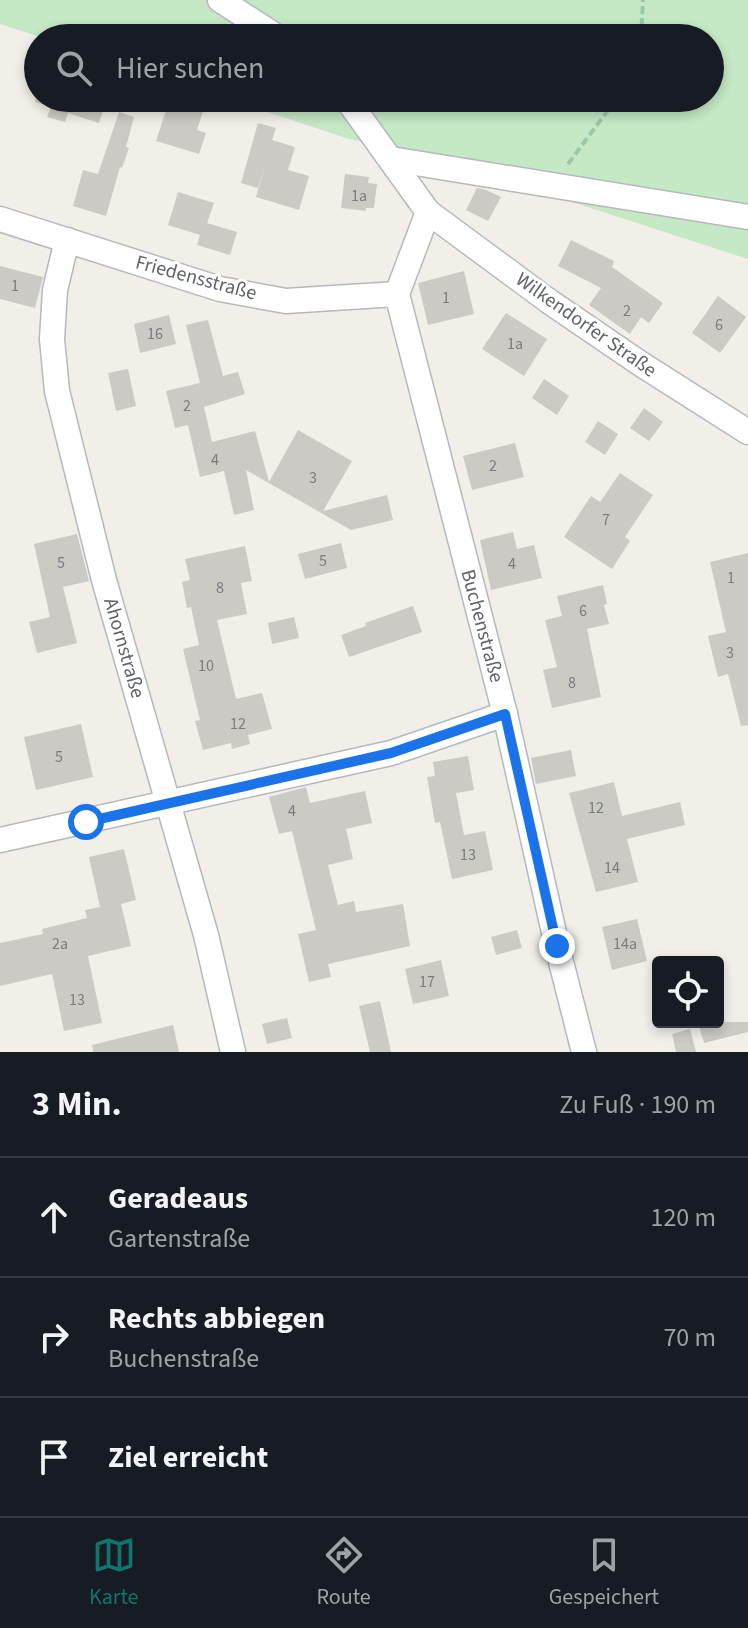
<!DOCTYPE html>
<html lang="de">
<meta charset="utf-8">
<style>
:root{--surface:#171b24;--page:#20242c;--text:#f1f3f6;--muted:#9ea1a6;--line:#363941;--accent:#0f766e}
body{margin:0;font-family:"Source Sans 3",sans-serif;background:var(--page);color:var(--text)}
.controls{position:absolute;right:24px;bottom:24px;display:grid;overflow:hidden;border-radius:8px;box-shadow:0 4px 12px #0003}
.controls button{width:72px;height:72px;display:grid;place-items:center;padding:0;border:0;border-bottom:2px solid var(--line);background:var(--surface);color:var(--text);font:40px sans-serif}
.stop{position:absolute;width:24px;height:24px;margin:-18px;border:6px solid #1a73e8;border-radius:50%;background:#fff}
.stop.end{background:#1a73e8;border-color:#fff;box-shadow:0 2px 8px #0008}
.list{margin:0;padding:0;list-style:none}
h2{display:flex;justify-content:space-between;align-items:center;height:104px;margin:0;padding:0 32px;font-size:34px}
h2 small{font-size:26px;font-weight:400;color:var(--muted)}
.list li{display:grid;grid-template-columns:52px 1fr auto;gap:24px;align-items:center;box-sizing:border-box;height:120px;padding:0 32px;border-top:2px solid var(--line)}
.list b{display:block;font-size:30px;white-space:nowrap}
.list p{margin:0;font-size:26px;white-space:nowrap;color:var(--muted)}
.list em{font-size:26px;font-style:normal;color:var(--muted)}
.icon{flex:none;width:44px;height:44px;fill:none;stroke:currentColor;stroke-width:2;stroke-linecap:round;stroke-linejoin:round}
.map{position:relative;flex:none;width:748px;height:1052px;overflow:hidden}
.search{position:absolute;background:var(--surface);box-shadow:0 4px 12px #0003;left:24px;right:24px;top:24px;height:88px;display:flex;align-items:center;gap:20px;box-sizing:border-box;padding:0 28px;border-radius:44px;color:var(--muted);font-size:30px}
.sheet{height:464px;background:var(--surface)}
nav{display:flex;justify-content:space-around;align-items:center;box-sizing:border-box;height:112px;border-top:2px solid var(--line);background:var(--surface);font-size:22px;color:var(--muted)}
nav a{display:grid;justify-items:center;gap:4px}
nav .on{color:var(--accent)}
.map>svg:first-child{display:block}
.green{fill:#c5e8c5}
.building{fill:#cccac5}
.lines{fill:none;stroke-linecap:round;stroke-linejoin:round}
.minor-casing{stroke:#b5b8bc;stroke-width:27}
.path{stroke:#9cc7a9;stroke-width:4;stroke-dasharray:8 4;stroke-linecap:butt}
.minor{stroke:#fff;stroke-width:24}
.route{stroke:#1a73e8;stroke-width:10}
.labels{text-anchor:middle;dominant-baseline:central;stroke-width:6;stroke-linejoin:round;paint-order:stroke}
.number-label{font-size:16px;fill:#7a7d7f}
.street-label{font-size:20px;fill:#5f6368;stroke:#fff}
</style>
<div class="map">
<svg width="748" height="1052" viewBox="0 0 748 1052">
<rect width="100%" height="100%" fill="#f1efe8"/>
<path class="green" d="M 0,0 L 748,0 L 748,259 L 411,150 L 349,139 L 225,98 L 710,98 L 710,38 L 44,38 L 0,24 Z"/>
<g class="building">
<path d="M 36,98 L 107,98 L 99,123 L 68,113 L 65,122 L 47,117 L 51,107 L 35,102 Z"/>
<path d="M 170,98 L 204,108 L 197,130 L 206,133 L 199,154 L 156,141 Z"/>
<path d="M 119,112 L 134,117 L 126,147 L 129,148 L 122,168 L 120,167 L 106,216 L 73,206 L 83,170 L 98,174 Z"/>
<path d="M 258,123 L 276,128 L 272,140 L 295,147 L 288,170 L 309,176 L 299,210 L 256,197 L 266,162 L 258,188 L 241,183 Z"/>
<path d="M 345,174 L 369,177 L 368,183 L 377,184 L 374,208 L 366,208 L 366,211 L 341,208 Z"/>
<path d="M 477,188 L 486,190 L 501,197 L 488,221 L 466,210 Z"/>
<path d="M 178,192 L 214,203 L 207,223 L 237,232 L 230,255 L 197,245 L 200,235 L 168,225 Z"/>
<path d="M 571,240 L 614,261 L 612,267 L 663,303 L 649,323 L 641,317 L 630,334 L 589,305 L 601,288 L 558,266 Z"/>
<path d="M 0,266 L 43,277 L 35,308 L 0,299 Z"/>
<path d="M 464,271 L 474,314 L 428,325 L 418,283 Z"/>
<path d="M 718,296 L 746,317 L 720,353 L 692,333 Z"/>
<path d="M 506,313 L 547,339 L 524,376 L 482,349 Z"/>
<path d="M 169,315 L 176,344 L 140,353 L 134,324 Z"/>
<path d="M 208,320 L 223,376 L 238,372 L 245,394 L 204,407 L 212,442 L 255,431 L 269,482 L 298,430 L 352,461 L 323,511 L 387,495 L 393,520 L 351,530 L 246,470 L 254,510 L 234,515 L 224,471 L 200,477 L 188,425 L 175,428 L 166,391 L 200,383 L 186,325 Z"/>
<path d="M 128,369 L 136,406 L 116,411 L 108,373 Z"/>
<path d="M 544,379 L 569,396 L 557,415 L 532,398 Z"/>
<path d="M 644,408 L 663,422 L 649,441 L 630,428 Z"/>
<path d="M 598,421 L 618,434 L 605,455 L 585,442 Z"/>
<path d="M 515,443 L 524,477 L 472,490 L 463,456 Z"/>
<path d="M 620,473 L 653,495 L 625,537 L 630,541 L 612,569 L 564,537 L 591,496 L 600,502 Z"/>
<path d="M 513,532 L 517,549 L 534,545 L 542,578 L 491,590 L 480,540 Z"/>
<path d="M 77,534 L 89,581 L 63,587 L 77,643 L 37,653 L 29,622 L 50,617 L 34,544 Z"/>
<path d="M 341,543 L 347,568 L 305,579 L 298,554 Z"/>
<path d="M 245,546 L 252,581 L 241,583 L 247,614 L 217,620 L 236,699 L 262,693 L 272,729 L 248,735 L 250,744 L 232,749 L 231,743 L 203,750 L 195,721 L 200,720 L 183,649 L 199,645 L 191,607 L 187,608 L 182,582 L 190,580 L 185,559 Z"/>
<path d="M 748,553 L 748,725 L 741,726 L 728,674 L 718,677 L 708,636 L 726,632 L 710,562 Z"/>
<path d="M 603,585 L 607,604 L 604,605 L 609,624 L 587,629 L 601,697 L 552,708 L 543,670 L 557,667 L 545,620 L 562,616 L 557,596 Z"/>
<path d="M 413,606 L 422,632 L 349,657 L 341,635 L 366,626 L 365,623 Z"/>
<path d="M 294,617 L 299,638 L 272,644 L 268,623 Z"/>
<path d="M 81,724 L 93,777 L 36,790 L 24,737 Z"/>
<path d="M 571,750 L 576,776 L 536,784 L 531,758 Z"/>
<path d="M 468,756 L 474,790 L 456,793 L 464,835 L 485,831 L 493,870 L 452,879 L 440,822 L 435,823 L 427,777 L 435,776 L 433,762 Z"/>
<path d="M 614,782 L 622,816 L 680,802 L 685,825 L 627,839 L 638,882 L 596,892 L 569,793 Z"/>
<path d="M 306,787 L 310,803 L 365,791 L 372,823 L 346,829 L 353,859 L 328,865 L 338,905 L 354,901 L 356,912 L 403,904 L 410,946 L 328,964 L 331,977 L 309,982 L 298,934 L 316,930 L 292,831 L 279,834 L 269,797 Z"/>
<path d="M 124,849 L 136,900 L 121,904 L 131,946 L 88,956 L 102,1023 L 64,1031 L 52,974 L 0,986 L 0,943 L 43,934 L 42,929 L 87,918 L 85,910 L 100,907 L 89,857 Z"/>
<path d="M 637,919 L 647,961 L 612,970 L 602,927 Z"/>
<path d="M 517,930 L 522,948 L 496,955 L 491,937 Z"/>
<path d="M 441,960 L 449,996 L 413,1004 L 405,969 Z"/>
<path d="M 380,1001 L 391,1052 L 370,1052 L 359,1006 Z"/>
<path d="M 287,1018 L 292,1038 L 267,1044 L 262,1024 Z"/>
<path d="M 698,1022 L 748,1022 L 748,1032 L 704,1043 Z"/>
<path d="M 173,1025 L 179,1052 L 93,1052 L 92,1045 Z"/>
<path d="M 690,1029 L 696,1052 L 676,1052 L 672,1034 Z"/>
</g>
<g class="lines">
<g class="minor-casing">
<g id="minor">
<path d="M 220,0 L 279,38"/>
<path d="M 346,98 L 428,212 L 397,294"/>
<path d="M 391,159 L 748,217"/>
<path d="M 428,212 L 550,302 L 641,364 L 748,432"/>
<path d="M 0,219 L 220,289 L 286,301 L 397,294"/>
<path d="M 67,240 L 55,290 L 52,339 L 57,391 L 104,580 L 206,935 L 233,1052"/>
<path d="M 397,294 L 505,714 L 557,946 L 584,1052"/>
<path d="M 0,840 L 391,753 L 505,714"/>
</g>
</g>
<g class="path">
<path d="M 641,38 L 643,0"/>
<path d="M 568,164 L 617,98"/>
</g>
<use href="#minor" class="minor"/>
</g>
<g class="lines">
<path class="route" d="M 86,822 L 391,753 L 505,714 L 557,946"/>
</g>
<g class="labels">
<g class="number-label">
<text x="359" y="196">1a</text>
<text x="15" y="286">1</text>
<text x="446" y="298">1</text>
<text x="627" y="311">2</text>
<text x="719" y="325">6</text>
<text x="155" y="334">16</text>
<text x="515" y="344">1a</text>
<text x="187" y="406">2</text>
<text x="215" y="460">4</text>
<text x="493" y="466">2</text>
<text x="313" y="478">3</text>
<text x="606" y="520">7</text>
<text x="323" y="561">5</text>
<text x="61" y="563">5</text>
<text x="512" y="564">4</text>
<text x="731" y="578">1</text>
<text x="220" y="588">8</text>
<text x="583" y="611">6</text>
<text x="730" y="653">3</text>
<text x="206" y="666">10</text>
<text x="572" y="683">8</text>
<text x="238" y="724">12</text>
<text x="59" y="757">5</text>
<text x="596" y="808">12</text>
<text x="292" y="811">4</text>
<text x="468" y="855">13</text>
<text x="612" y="868">14</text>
<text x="60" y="944">2a</text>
<text x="625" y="944">14a</text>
<text x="427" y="982">17</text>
<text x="77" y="1000">13</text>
</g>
<g class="street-label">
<text transform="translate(196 278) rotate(15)">Friedensstraße</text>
<text transform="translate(586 325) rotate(35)">Wilkendorfer Straße</text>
<text transform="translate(482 626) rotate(75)">Buchenstraße</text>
<text transform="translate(124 648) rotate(74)">Ahornstraße</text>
</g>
</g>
</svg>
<div class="controls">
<button><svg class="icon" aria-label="locate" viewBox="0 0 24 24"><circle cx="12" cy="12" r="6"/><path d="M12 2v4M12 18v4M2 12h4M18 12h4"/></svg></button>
</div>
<div class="stop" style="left:86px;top:822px"></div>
<div class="stop end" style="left:557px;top:946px"></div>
<div class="search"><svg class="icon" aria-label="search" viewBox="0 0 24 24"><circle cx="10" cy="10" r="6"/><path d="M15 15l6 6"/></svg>Hier suchen</div>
</div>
<section class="sheet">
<h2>3 Min.<small>Zu Fuß · 190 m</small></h2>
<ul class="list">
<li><svg class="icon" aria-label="ahead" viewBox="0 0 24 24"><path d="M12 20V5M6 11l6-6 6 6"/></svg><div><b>Geradeaus</b><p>Gartenstraße</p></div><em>120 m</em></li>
<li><svg class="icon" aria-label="right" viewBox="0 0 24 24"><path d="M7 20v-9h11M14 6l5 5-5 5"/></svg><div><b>Rechts abbiegen</b><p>Buchenstraße</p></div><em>70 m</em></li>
<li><svg class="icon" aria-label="arrive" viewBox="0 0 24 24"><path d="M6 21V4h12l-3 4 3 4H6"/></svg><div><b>Ziel erreicht</b></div></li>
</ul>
</section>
<nav>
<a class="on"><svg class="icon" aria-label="map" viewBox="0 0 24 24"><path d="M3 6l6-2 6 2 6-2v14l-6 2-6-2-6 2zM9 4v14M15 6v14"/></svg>Karte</a>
<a><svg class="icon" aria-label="directions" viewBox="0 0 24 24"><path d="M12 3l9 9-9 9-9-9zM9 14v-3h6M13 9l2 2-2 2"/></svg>Route</a>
<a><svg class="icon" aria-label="saved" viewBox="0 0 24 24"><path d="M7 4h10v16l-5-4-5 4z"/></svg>Gespeichert</a>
</nav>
